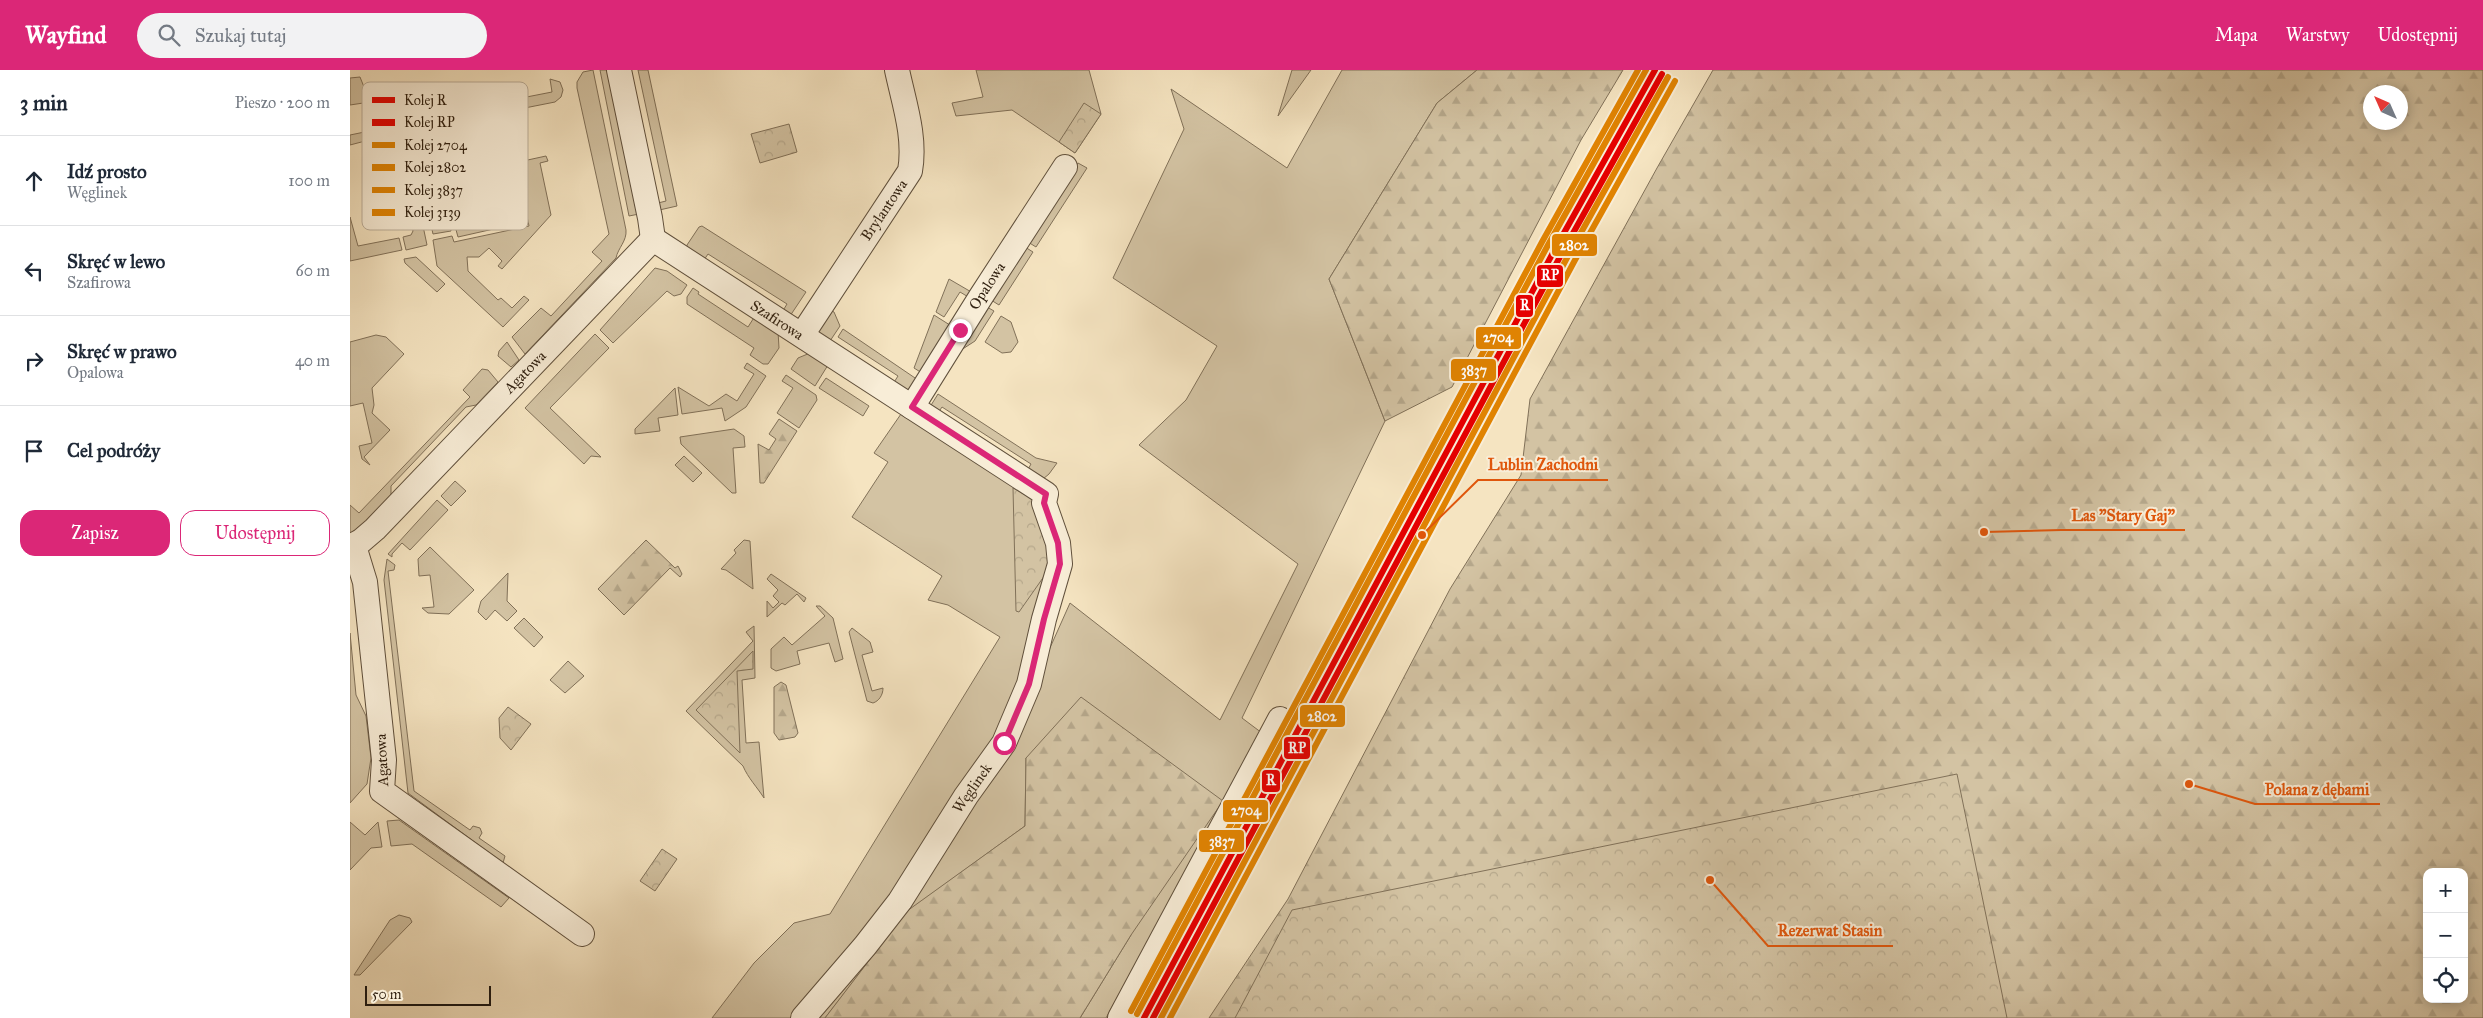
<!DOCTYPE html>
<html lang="pl">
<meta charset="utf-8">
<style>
:root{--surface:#fff;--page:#f2f2f3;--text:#1f2937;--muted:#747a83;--line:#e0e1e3;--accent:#db2777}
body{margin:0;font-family:"IM FELL Great Primer",serif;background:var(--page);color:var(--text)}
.controls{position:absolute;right:15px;bottom:15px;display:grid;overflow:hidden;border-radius:10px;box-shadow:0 2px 12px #0003}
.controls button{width:45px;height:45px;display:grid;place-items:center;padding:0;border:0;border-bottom:1px solid var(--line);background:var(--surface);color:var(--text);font:25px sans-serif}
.compass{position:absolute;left:2013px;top:15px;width:45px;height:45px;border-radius:50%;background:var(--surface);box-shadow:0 2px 12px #0003;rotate:315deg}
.scale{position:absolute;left:15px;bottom:12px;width:126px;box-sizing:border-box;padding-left:5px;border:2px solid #2f1f0f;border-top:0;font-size:14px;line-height:18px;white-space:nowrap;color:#2f1f0f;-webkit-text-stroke:4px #f8edd7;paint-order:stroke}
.stop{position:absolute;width:15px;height:15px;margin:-11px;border:4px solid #db2777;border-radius:50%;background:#fff}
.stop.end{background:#db2777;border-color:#fff;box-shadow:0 1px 5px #0008}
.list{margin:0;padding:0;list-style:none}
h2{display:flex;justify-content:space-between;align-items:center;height:65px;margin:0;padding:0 20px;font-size:21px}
h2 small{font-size:16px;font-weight:400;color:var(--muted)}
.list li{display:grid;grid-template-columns:32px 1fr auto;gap:15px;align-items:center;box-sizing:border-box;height:90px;padding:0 20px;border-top:1px solid var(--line)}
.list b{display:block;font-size:19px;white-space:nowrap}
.list p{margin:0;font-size:16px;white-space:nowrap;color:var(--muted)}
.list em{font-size:16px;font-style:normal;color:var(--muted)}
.actions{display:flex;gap:10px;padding:15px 20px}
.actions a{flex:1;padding:11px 0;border:1px solid var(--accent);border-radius:15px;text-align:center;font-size:18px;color:var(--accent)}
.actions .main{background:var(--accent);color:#fff}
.icon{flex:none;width:28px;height:28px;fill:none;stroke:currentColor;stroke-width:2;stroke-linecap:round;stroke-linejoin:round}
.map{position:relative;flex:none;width:2133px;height:948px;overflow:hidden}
header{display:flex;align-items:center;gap:30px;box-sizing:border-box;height:70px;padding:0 25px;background:var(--accent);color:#fff}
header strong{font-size:24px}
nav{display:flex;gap:28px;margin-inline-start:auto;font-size:18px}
.search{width:350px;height:45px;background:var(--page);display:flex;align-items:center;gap:12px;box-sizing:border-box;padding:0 18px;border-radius:28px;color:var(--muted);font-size:19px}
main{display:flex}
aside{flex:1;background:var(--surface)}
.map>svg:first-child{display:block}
.grass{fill:#d3c3a3;stroke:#817159}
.forest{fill:url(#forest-firs);stroke:#817159;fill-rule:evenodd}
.park{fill:url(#park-crowns);stroke:#817159}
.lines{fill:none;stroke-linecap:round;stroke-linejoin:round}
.minor-casing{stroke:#60503c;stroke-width:26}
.minor{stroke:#f8edd7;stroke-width:24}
.rail-1-casing{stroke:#f8edd7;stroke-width:10}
.rail-2-casing{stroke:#f8edd7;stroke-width:10}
.rail-3-casing{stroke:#f8edd7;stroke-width:10}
.rail-4-casing{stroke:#f8edd7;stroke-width:10}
.rail-5-casing{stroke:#f8edd7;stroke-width:10}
.rail-6-casing{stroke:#f8edd7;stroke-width:10}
.rail-1{stroke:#e50000;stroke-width:6}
.rail-2{stroke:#e50000;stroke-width:6}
.rail-3{stroke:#e08302;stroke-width:6}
.rail-4{stroke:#e08302;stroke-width:6}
.rail-5{stroke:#e08302;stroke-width:6}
.rail-6{stroke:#e08302;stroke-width:6}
.route{stroke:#db2777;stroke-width:6}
.labels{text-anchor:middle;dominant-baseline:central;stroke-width:4;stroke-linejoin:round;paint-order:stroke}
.street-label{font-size:15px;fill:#2f1f0f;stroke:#f8edd7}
.key{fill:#f8edd7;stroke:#bcaf9b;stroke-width:1}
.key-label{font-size:14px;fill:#2f1f0f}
.leader{fill:none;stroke:#df560c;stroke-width:2}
.callout-dot{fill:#df560c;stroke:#f8edd7;stroke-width:2}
.callout-label{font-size:16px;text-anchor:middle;font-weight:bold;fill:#df560c;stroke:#f8edd7;stroke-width:4;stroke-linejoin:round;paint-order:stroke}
.line-badge{stroke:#f8edd7;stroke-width:2}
.badge-label{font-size:14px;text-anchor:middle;font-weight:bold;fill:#fff}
</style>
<header>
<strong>Wayfind</strong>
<div class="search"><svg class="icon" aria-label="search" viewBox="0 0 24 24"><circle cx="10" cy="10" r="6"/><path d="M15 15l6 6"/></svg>Szukaj tutaj</div>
<nav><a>Mapa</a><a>Warstwy</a><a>Udostępnij</a></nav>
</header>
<main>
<aside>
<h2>3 min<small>Pieszo · 200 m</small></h2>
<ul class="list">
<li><svg class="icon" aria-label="ahead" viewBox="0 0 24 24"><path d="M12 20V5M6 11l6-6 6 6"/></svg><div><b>Idź prosto</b><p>Węglinek</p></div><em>100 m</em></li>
<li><svg class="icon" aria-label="left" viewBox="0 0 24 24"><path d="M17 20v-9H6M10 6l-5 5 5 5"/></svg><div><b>Skręć w lewo</b><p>Szafirowa</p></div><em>60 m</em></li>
<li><svg class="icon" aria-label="right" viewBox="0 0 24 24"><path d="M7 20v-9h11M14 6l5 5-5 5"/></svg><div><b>Skręć w prawo</b><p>Opalowa</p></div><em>40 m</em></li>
<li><svg class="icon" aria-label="arrive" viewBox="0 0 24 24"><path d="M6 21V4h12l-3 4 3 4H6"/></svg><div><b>Cel podróży</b></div></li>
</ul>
<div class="actions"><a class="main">Zapisz</a><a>Udostępnij</a></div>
</aside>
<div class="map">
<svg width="2133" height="948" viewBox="0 0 2133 948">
<defs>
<pattern id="forest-firs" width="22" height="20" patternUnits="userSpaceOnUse" patternTransform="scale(1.25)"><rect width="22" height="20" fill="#d3c3a3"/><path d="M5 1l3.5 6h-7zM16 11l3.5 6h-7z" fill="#b5a78b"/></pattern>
<pattern id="park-crowns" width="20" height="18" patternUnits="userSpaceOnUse" patternTransform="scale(1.25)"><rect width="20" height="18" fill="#d3c3a3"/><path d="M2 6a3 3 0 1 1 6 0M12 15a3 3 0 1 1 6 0" fill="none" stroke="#b5a78b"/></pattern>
</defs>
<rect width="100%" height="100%" fill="#f5e4c1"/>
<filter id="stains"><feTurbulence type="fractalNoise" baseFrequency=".004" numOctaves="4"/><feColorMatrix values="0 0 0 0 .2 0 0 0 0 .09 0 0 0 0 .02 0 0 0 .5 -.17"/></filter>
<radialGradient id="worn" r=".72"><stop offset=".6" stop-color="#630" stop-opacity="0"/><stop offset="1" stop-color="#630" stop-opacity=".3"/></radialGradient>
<g class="grass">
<path d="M 243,0 L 276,160 C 277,171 268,178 266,188 L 175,284 L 162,267 L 191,238 L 201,246 L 252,191 L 242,182 L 259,164 L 227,18 L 227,12 L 233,2 Z"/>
<path d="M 250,0 L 256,0 L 260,5 L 289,144 L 279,146 Z"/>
<path d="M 288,0 L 298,0 L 327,136 L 305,141 L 304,134 L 316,131 Z"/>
<path d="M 626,0 L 739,0 L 751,44 L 725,83 L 662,40 L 606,46 L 602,33 L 633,27 Z"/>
<path d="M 942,0 L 961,0 L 928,46 Z"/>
<path d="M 992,0 L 1127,0 L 1087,33 L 979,209 L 1035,351 L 892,648 L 912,663 L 756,948 L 730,948 L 781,865 L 676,688 L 675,756 L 558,841 L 475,948 L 362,948 L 404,893 L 444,853 L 480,844 L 650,567 L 598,535 L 578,530 L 592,506 L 502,447 L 538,392 L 524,383 L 551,344 L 671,420 L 688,432 L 709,485 L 691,598 L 720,533 L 870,650 L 948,494 L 789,375 L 836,330 L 867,276 L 763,208 L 834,59 L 821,19 L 937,98 Z"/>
<path d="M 10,7 L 20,32 L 0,35 L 0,8 Z"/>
<path d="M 200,9 L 210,12 L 213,20 L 211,27 L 205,32 L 104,52 L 106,61 L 56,72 L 51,49 L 59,39 L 88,33 L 90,44 L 202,22 Z"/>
<path d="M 31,45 C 39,49 42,58 38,65 L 0,75 L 0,65 L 29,59 L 27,46 Z"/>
<path d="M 88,71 L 100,131 L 112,138 L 119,128 L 130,125 L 126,107 L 119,108 L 118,103 L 196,86 L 198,91 L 190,93 L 201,145 L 152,199 L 148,196 L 152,191 L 139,178 L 129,187 L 117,187 L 118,201 L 148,230 L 151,228 L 162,238 L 174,226 L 179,230 L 153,257 L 87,196 L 83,170 L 102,166 L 104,172 L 179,156 L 171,118 L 149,120 L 153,140 L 100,153 L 101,161 L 83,164 L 63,76 Z"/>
<path d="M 728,93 L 737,98 L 686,177 L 678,172 Z"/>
<path d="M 69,137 L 77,175 L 56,180 L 53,167 L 61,165 L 63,161 L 59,139 Z"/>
<path d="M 154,145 L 157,156 L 108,167 L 105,156 Z"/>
<path d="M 0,147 L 8,176 L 49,168 L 52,180 L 0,191 Z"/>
<path d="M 352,156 L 456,222 L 438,249 L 431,244 L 437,234 L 358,184 L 352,193 L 336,184 L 337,175 L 349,157 Z"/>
<path d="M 675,177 L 683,182 L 649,235 L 641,230 Z"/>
<path d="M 66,187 L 95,214 L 87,222 L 55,193 L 54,189 Z"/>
<path d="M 305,198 L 317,201 L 337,215 L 331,224 L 324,226 L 317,221 L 263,273 L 250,260 Z"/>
<path d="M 599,209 L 623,223 L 620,228 L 610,222 L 594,247 L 586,242 Z"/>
<path d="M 343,218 L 349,222 L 348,224 L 398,257 L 405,246 L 428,261 L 429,278 L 418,294 L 413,294 L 400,285 L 404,278 L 337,234 L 337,227 Z"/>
<path d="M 637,237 L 644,241 L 625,271 L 608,282 Z"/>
<path d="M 479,239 L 484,242 L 490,256 L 478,274 L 468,265 L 468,257 Z"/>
<path d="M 584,245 L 603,257 L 572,303 L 564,298 Z"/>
<path d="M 651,246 L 661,252 L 668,272 L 661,282 L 652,283 L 635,272 Z"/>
<path d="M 493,259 L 568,310 L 558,320 L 541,317 L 548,306 L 488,267 Z"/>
<path d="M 245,264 L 259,278 L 200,338 L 251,387 L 241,386 L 234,394 L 175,338 Z"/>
<path d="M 26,265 L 36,267 L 54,284 L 22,318 L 24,335 L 22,343 L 40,360 L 14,387 L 20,395 L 12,389 L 9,376 L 22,373 L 13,333 L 0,336 L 0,272 Z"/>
<path d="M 157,272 L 169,290 L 161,297 L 148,286 L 149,281 Z"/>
<path d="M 460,283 L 478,295 L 465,316 L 441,299 L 448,288 Z"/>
<path d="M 397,293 L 416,306 L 396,337 L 375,351 L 372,338 L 332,344 L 328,317 L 359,336 L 376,324 L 387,331 L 404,304 L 394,298 Z"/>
<path d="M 132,299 L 138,300 L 148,312 L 126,335 L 116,337 L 41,416 L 41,425 L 14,453 L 0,464 L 0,435 L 9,443 L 120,327 L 113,320 Z"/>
<path d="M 436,305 L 466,325 L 467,330 L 449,358 L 427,343 L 443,318 L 432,311 Z"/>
<path d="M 476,308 L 519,336 L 513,346 L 469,318 Z"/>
<path d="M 325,318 L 328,345 L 308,348 L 310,361 L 285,364 L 285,359 Z"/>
<path d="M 588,324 L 686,388 L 707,393 L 699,404 L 693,409 L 676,403 L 681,394 L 592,337 L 586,346 L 578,340 Z"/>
<path d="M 384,359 L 394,366 L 395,377 L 383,378 L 386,423 L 382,423 L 331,374 L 330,367 Z"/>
<path d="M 334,386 L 352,403 L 343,412 L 325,395 Z"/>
<path d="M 105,411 L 116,421 L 101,436 L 91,426 Z"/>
<path d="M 87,430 L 98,440 L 60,480 L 52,473 L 42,484 L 42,487 L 38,484 Z"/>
<path d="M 394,470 L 400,471 L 403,519 L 376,500 L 371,499 L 386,483 L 384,480 Z"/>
<path d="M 80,477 L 124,520 L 99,544 L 78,543 L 72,538 L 84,537 L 80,505 L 69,506 L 68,489 Z"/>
<path d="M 37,489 L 45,495 L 44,500 L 38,501 L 64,721 L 120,760 L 123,756 L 130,758 L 132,763 L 129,768 L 155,786 L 153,793 L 58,723 L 34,510 Z"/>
<path d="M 158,503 L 157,531 L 167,541 L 157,551 L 145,540 L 136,550 L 128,542 L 131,531 Z"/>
<path d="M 421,504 L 456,528 L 454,532 L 447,524 L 435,535 L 432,533 L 417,547 L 417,531 L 423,538 L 429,532 L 423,526 L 428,520 L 417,509 Z"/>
<path d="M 466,536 L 470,536 L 483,548 L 493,589 L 485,592 L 479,573 L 447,581 L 450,594 L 426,601 L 421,598 L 421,579 L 434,567 L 442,575 L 475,546 Z"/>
<path d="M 174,548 L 193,567 L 184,577 L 164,558 Z"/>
<path d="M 404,556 L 405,608 L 392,610 L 396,673 L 409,672 L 414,728 C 407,717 398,708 393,696 L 336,641 L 403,571 L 396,562 Z"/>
<path d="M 502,558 L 520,572 L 523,582 L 512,585 L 522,621 L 533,618 C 533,625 529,631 523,633 L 517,631 L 499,562 Z"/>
<path d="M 0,563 L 6,625 L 16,646 L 21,688 L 17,714 L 0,733 Z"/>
<path d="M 218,591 L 234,606 L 215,623 L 200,610 Z"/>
<path d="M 49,750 L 159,828 L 151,837 L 62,774 L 41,776 L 37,751 Z"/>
<path d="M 0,752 L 15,765 L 28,752 L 32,777 L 21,778 L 0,800 Z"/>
<path d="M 49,845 L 60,848 L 62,852 L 10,905 L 4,905 L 40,850 Z"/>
</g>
<g class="forest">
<path d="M 1127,0 L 1273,0 L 1231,70 L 1102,317 L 1035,351 L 979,209 L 1087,33 Z"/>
<path d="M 1363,0 L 2133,0 L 2133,948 L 859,948 L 938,829 L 1100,519 L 1171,405 L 1180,329 L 1307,98 ZM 2020,22 L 2050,22 L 2050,52 L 2020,52 ZM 2077,802 L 2114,802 L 2114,929 L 2077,929 Z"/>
<path d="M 429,349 L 447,361 L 414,413 L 410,413 L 408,374 L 419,380 L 426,369 L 419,364 Z"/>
<path d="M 296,470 L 325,498 L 328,496 L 332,504 L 330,507 L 320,498 L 274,545 L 248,519 Z"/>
<path d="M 431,612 L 436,615 L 448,663 L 445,667 L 429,670 L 424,663 L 424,617 Z"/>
<path d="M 731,627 L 873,731 L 781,865 L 730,948 L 475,948 L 557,841 L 675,756 L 676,688 Z"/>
</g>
<g class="park">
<path d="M 734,33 L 751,44 L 725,83 L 709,72 Z"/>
<path d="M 439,54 L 447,82 L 410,93 L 401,64 Z"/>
<path d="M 663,418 L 688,432 L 709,485 L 669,542 L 666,541 Z"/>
<path d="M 403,581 L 403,599 L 387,601 L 390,683 L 346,640 Z"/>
<path d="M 158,637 L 181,654 L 161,680 L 150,668 L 149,648 Z"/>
<path d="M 1607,704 L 1657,948 L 885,948 L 942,840 Z"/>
<path d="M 312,779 L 327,789 L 305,821 L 290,811 Z"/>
</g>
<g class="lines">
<g class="minor-casing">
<g id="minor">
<path d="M 269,0 L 300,148 L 303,169 L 696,424 L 694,433 L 708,473 L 710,494 L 694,549 L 679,614 L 654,673 L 616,726 L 550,831 L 515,876 L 453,948"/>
<path d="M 452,265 L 560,101 C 566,67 554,33 547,0"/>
<path d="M 562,337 L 630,228 L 715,97"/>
<path d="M 4,476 L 15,512 L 34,690 L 32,721 L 232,864"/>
<path d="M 0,477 L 11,471 L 25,459 L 303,169"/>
<path d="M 770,948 L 930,649"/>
</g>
</g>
<use href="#minor" class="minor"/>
<g class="rail-1-casing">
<path id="rail-1" d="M 794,948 L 1205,179 L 1305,0"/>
</g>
<g class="rail-2-casing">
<path id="rail-2" d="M 803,948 L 1212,183 L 1312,4"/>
</g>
<g class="rail-3-casing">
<path id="rail-3" d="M 787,944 L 1198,175 L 1296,0"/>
</g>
<g class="rail-4-casing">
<path id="rail-4" d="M 811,948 L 1218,186 L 1318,7"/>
</g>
<g class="rail-5-casing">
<path id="rail-5" d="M 781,941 L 1192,172 L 1288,0"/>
</g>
<g class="rail-6-casing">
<path id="rail-6" d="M 820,948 L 1225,190 L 1325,11"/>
</g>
<use href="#rail-1" class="rail-1"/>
<use href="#rail-2" class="rail-2"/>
<use href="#rail-3" class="rail-3"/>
<use href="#rail-4" class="rail-4"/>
<use href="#rail-5" class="rail-5"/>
<use href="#rail-6" class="rail-6"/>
</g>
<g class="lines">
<path class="route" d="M 610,260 L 562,337 L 696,424 L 694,433 L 708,473 L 710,494 L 694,549 L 679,614 L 654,673"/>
</g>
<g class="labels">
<g class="street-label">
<text transform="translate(534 140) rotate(-56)">Brylantowa</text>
<text transform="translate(637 216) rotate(-57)">Opalowa</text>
<text transform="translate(427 250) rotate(33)">Szafirowa</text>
<text transform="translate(175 302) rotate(-46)">Agatowa</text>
<text transform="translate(32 690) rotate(-93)">Agatowa</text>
<text transform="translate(622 718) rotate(-55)">Węglinek</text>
</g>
</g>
<rect x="12" y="12" width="166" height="148" rx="8" class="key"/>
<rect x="22" y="27" width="23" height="6" fill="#e50000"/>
<rect x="22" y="49" width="23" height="7" fill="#e50000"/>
<rect x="22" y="72" width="23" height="6" fill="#e08302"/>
<rect x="22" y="94" width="23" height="7" fill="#e08302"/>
<rect x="22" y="117" width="23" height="6" fill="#e08302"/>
<rect x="22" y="139" width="23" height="7" fill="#e08302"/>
<g class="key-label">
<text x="54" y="35">Kolej R</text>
<text x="54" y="57">Kolej RP</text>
<text x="54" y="80">Kolej 2704</text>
<text x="54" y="102">Kolej 2802</text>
<text x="54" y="125">Kolej 3837</text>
<text x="54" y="147">Kolej 3139</text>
</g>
<path class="leader" d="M1072 465L1128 410H1258M1634 462L1711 460H1835M1839 714L1905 734H2030M1360 810L1418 876H1543"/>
<g class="callout-dot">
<circle cx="1072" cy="465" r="5"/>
<circle cx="1634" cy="462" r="5"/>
<circle cx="1839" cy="714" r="5"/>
<circle cx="1360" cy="810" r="5"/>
</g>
<g class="callout-label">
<text x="1193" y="400">Lublin Zachodni</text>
<text x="1773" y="451">Las "Stary Gaj"</text>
<text x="1967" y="725">Polana z dębami</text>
<text x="1480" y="866">Rezerwat Stasin</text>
</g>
<g class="line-badge">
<rect x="1201" y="163" width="47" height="24" rx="5" fill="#e08302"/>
<rect x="1186" y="194" width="28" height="24" rx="5" fill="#e50000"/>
<rect x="1165" y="224" width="19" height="24" rx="5" fill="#e50000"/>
<rect x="1125" y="256" width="47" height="24" rx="5" fill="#e08302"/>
<rect x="1100" y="288" width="47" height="24" rx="5" fill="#e08302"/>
<rect x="949" y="634" width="47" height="24" rx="5" fill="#e08302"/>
<rect x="933" y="666" width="28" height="24" rx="5" fill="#e50000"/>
<rect x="911" y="699" width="20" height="24" rx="5" fill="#e50000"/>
<rect x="872" y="729" width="47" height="24" rx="5" fill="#e08302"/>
<rect x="848" y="759" width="47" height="24" rx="5" fill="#e08302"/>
</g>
<g class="badge-label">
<text x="1224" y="180">2802</text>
<text x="1200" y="210">RP</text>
<text x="1175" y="240">R</text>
<text x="1148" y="272">2704</text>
<text x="1124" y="305">3837</text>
<text x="972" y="651">2802</text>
<text x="947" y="683">RP</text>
<text x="921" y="715">R</text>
<text x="896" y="745">2704</text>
<text x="872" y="776">3837</text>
</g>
<rect width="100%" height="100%" filter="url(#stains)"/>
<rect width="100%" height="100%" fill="url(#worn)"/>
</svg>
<div class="controls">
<button>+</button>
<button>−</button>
<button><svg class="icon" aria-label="locate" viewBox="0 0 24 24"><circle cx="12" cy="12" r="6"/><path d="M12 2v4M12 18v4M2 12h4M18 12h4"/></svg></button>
</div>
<svg class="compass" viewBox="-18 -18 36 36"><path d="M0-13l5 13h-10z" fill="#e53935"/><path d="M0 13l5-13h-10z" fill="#747a83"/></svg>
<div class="scale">50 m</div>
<div class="stop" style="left:654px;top:673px"></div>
<div class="stop end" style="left:610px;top:260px"></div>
</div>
</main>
